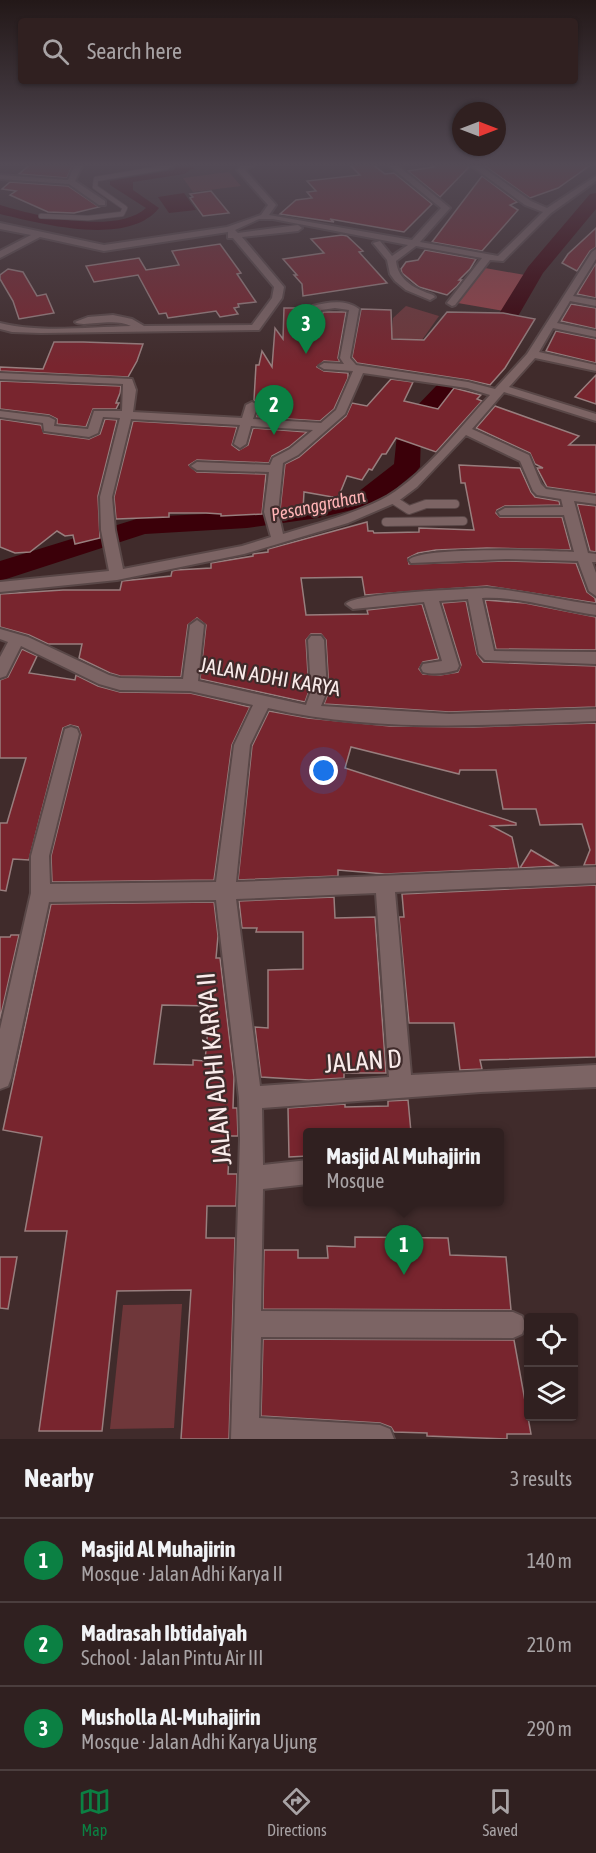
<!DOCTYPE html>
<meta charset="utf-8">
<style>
:root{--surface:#302020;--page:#382829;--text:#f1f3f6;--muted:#a8a3a5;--line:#4b3e3e;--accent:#0b8043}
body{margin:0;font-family:"Asap Condensed",sans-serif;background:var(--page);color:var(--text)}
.controls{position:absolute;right:18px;bottom:18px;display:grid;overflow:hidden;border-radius:6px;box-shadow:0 2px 4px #0004}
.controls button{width:54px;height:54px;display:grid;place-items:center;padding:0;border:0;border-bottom:2px solid var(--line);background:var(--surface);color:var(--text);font:30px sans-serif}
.compass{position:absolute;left:452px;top:102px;width:54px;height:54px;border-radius:50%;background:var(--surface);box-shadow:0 2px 4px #0004;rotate:90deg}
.you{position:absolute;left:324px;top:771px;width:21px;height:21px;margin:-15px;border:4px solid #fff;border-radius:50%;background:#1a73e8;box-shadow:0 0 0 9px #1a73e833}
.badge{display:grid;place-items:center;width:39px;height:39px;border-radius:50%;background:var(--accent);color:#fff;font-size:20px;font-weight:700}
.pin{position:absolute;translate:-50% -50px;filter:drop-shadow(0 2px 3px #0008)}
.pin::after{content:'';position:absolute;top:32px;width:21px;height:18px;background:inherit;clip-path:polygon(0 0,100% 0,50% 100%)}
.popup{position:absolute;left:303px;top:1128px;width:201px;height:78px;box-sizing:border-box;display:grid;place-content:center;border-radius:6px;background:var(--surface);filter:drop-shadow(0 2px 4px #0005);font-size:20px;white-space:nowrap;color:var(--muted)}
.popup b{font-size:22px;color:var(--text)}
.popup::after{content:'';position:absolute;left:50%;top:100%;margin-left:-12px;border:12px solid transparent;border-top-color:var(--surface)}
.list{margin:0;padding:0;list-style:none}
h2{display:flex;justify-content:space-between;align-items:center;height:78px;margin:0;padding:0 24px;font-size:26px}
h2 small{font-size:20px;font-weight:400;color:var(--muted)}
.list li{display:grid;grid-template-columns:39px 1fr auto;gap:18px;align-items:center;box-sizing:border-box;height:84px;padding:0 24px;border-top:2px solid var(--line)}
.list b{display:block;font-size:22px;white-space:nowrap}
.list p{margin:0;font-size:20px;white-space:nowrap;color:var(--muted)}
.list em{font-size:20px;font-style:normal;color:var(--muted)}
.icon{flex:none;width:33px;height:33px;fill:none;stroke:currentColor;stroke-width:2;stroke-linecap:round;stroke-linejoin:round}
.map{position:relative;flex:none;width:596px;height:1439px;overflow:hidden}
.search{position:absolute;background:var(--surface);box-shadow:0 2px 4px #0004;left:18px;right:18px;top:18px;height:66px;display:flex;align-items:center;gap:15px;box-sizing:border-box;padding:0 21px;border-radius:6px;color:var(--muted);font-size:22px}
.sheet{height:330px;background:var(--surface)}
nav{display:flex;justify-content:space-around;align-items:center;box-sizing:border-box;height:84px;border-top:2px solid var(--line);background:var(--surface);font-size:16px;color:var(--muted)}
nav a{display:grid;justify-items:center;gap:3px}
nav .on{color:var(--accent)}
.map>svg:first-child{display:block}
.green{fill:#6f373a}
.forest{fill:#984248}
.water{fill:#3b0009}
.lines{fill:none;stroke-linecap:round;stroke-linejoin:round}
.river{fill:#3b0009;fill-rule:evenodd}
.building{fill:#78252e;stroke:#987e7e;stroke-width:1.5;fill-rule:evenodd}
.service-far1-casing{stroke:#594747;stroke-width:6}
.service-casing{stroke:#594747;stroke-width:10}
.minor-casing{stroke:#594747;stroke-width:4}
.service-far1{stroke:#7c6464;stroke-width:4.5}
.service{stroke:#7c6464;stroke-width:8}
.minor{fill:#7c6464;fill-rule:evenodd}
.labels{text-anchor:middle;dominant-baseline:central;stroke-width:4.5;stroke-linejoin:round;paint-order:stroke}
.far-water-label{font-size:18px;font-style:italic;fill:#feb3b5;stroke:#402b2b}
.street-label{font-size:21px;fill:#f9ebea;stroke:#402b2b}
.near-street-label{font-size:26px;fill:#f9ebea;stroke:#402b2b}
</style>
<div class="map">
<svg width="596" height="1439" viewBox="0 0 596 1439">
<rect width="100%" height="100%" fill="#402b2b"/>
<g class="green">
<path d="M 229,172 L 241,186 L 193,192 L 183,178 Z"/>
<path d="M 406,306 L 439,316 L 422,340 L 391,338 L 393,318 Z"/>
<path d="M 182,1304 L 174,1428 L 110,1429 L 123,1305 Z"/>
</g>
<path class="forest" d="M 485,268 L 525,275 L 504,311 L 452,302 Z"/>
<g class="water">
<path d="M 175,164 L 189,164 L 194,168 L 184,174 L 133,182 L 133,190 L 159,208 C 128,247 42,224 0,214 L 0,205 C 35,216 117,235 146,208 L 110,185 L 110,181 L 173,170 L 177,167 Z"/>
<path d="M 184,193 L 196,210 L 169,213 L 158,197 Z"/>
</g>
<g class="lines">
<path class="river" d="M 596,193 L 596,209 L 543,273 L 503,342 L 431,419 L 421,435 L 420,467 L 416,472 L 377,504 L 318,518 L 247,528 L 145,534 L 0,581 L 0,561 L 143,517 L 247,512 L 318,502 L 358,492 L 394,464 L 397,435 L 413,410 L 487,333 L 528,267 L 590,194 Z"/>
</g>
<g class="building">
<path d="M 31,164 L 73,164 L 67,178 L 19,174 Z"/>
<path d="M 349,164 L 372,164 L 385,174 L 394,173 L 432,204 L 404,232 L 330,219 L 334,222 L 280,214 L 296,200 L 312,198 L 307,192 L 316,191 L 307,181 L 360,175 Z"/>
<path d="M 431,164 L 467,164 L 469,167 L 440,197 L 408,171 L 434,167 Z"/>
<path d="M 482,164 L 592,164 L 558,188 L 530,198 Z"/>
<path d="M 482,176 L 517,202 L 510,205 L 518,210 L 482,251 L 432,242 Z"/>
<path d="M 10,182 L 68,186 L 99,207 L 74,213 L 48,212 L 10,195 L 16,191 L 2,189 Z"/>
<path d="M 211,191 L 229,213 L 203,216 L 190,198 L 193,197 L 190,194 Z"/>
<path d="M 596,228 L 596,247 L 590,251 L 577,271 L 562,263 L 568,254 Z"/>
<path d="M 342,235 L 347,236 L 363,251 L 359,252 L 387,283 L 303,296 L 302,284 L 294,275 L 297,275 L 283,259 L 324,253 L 311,239 Z"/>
<path d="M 220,244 L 241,273 L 237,274 L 256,302 L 238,304 L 239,307 L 234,308 L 238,314 L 220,317 L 216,311 L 168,318 L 166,313 L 159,314 L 138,275 L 94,282 L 86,266 L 139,258 L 146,270 L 179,265 L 172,251 Z"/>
<path d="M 425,250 L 476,259 L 470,269 L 459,280 L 462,280 L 457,286 L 447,295 L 419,287 L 402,273 L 401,269 L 406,262 L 418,260 Z"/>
<path d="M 596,263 L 596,298 L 577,294 Z"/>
<path d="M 8,269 L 23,272 L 37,296 L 46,294 L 54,313 L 19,319 L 13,301 L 0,279 L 0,275 Z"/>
<path d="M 571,304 L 596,308 L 596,329 L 561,321 Z"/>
<path d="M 284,308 L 310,308 L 303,336 L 309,342 L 317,337 L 323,312 L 346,312 L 338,358 L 340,362 L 324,361 L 317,367 L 324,371 L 348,373 L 348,378 L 334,409 L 320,421 L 256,417 L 260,406 L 254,400 L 256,365 L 259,365 L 262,351 L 272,367 L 275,328 L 283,339 Z"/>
<path d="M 361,309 L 391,310 L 392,339 L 424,340 L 447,312 L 503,313 L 535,319 L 505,368 L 490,385 L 468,380 L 357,363 L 352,357 Z"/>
<path d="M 556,331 L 596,339 L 596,363 L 546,351 Z"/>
<path d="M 54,342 L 83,342 L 143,344 L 137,361 L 128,377 L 0,371 L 0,367 L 43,369 Z"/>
<path d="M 596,375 L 596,404 L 575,397 Z"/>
<path d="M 391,379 L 413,382 L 404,401 L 438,409 L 454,388 L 481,395 L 477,399 L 482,401 L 436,452 L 396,438 L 386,454 L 382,454 L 372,470 L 369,469 L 362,480 L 347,476 L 338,498 L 304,492 L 303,510 L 280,510 L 285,464 L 299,457 L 346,416 L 352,403 L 367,406 Z"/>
<path d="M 0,381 L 121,386 L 120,393 L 116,403 L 119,403 L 116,409 L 93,409 L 86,427 L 57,424 L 57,419 L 49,415 L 0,409 Z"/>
<path d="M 495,406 L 579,436 L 569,445 L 596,445 L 596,494 L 547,487 L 537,468 L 543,468 L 535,464 L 530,453 L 476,428 Z"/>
<path d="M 0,419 L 41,425 L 44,433 L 89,439 L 100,434 L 105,419 L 117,420 L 98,496 L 100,538 L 75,544 L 73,535 L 65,536 L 57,531 L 30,552 L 15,553 L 0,547 Z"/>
<path d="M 133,421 L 237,427 L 232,445 L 239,450 L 248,445 L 253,428 L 307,432 L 289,447 L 272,456 L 269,463 L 197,460 L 189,465 L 197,472 L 266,474 L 262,514 L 221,516 L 221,514 L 206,513 L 169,513 L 169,517 L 116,519 L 114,497 Z"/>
<path d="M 459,465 L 520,468 L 531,492 L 535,497 L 559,501 L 560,505 L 505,506 L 497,510 L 496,513 L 500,517 L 562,517 L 571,550 L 487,548 L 436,550 L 418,553 L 408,558 L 409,564 L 506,561 L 576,563 L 587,592 L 595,598 L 596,603 L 487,586 L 365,595 L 362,577 L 301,578 L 306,615 L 368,614 L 367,610 L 422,604 L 439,659 L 423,662 L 419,669 L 423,674 L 440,675 L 458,672 L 461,665 L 442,603 L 466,601 L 477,654 L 483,662 L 596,666 L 596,707 L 449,712 L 324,704 L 329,691 L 326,640 L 321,634 L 311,634 L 306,640 L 309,691 L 305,702 L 200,679 L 206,625 L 197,618 L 188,625 L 181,677 L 120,676 L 110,673 L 79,658 L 82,644 L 48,644 L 29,635 L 0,627 L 0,594 L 63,590 L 120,590 L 122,581 L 171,576 L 172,571 L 176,570 L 211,568 L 211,563 L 253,556 L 253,554 L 268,552 L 268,549 L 367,522 L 368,531 L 373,531 L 374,533 L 419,532 L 419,528 L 474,530 L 465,483 L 461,483 Z"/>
<path d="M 577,504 L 596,506 L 596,552 L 590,551 Z"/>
<path d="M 485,600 L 525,603 L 596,617 L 596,650 L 496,649 Z"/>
<path d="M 22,649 L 37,656 L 29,673 L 75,680 L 76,675 L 98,686 L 120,692 L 190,693 L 250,707 L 232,745 L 214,880 L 52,882 L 51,856 L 81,735 L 78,727 L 70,725 L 63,728 L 29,860 L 13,859 L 6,891 L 0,890 L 0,823 L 7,823 L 26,758 L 0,758 L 0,680 L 8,677 Z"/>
<path d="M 269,711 L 308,718 L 390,726 L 473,727 L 596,723 L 596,865 L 584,865 L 590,850 L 582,824 L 540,825 L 536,809 L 503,809 L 496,770 L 460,770 L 459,774 L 351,747 L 345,768 L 516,823 L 516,825 L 491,826 L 512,837 L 519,868 L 385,874 L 338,870 L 338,876 L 238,880 L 252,746 Z"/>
<path d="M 531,850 L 558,866 L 520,868 Z"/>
<path d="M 596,885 L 596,1057 L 480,1060 L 482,1069 L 460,1070 L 454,1023 L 409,1023 L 399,917 L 404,917 L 402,894 Z"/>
<path d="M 334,897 L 335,918 L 375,917 L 386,1073 L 344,1073 L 344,1078 L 309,1080 L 261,1077 L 255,1027 L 268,1028 L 268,970 L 303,969 L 303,932 L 256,932 L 257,928 L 242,928 L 239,901 Z"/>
<path d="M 214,902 L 218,936 L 216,958 L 220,958 L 234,1077 L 233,1108 L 237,1108 L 238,1136 L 230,1136 L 228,1174 L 237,1174 L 236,1206 L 207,1206 L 206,1238 L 235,1238 L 229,1439 L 181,1439 L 191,1290 L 117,1291 L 102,1431 L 39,1431 L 67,1231 L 25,1231 L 42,1137 L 3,1130 L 51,904 ZM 162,1005 L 210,1006 L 205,1061 L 193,1060 L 193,1065 L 154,1064 Z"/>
<path d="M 11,935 L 19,935 L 0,1019 L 0,937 L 10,937 Z"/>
<path d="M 408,1100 L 411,1132 L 308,1132 L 308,1156 L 289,1157 L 288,1108 L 345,1104 L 345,1107 L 388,1106 L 388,1101 Z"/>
<path d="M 355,1237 L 448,1238 L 450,1255 L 506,1257 L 511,1310 L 263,1309 L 264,1250 L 298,1250 L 298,1258 L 328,1258 L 327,1246 L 355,1247 Z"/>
<path d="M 0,1257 L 17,1257 L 8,1309 L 0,1308 Z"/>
<path d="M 263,1339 L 514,1340 L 531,1434 L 507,1434 L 507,1439 L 427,1436 L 427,1433 L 394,1432 L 391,1427 L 380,1423 L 261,1416 Z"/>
</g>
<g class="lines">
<g class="service-far1-casing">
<path id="service-far1" d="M 41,216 L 88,218 L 122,214 L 125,208 L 95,187 L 96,179 L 167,167 L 171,164"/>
</g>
<g class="service-casing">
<g id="service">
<path d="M 392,499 L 409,510 L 426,504 L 455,504"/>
<path d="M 386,522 L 463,521"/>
</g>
</g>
<g class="minor-casing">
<g id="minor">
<path d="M 75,164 L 83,164 L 75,181 L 105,201 L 105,205 L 99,205 L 69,184 L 0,179 L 0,175 L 68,180 Z"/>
<path d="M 241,164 L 256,164 L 245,170 L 276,205 L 269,215 L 412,240 L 441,208 L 387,164 L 396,164 L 450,208 L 420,242 L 498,256 L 543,212 L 525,205 L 469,164 L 478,164 L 531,201 L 547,208 L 596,176 L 596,181 L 551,213 L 503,261 L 490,260 L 455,305 L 452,306 L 447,303 L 482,258 L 416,246 L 396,261 C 398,281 416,289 433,295 L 435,297 L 430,300 L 406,290 L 395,281 L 390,274 L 387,260 L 373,243 L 380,241 L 392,256 L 408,245 L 273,219 L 259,219 L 235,230 L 238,233 L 298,225 L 302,228 L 298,231 L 242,237 L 284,287 L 282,298 L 259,330 L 41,333 L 12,332 L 0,329 L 0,323 C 39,333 90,327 131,326 C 113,317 83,328 75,322 L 88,317 L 113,315 L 132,319 L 144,326 L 252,325 L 272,298 L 274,287 L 233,238 L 228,238 L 228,232 L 104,251 L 40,237 L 0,258 L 0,251 L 31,235 L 0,229 L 0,223 L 104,245 L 227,227 L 261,215 L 268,205 L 237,170 Z"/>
<path d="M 596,249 L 596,259 L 573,296 L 596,300 L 596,306 L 570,301 L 557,323 L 596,331 L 596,337 L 553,328 L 539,352 L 596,365 L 596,371 L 535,358 L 509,387 L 596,414 L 596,421 L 504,392 L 472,429 L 529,455 L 541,484 L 546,489 L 596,496 L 596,504 L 574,501 L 588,553 L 596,554 L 596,562 L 592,562 L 596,573 L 596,596 L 589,591 L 578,561 L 506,559 L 411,563 L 409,560 C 421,546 550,551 574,552 L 564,515 L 500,515 L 498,512 L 505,508 L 563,507 L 561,499 L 537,495 L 533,491 L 520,461 L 466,435 L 417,487 L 397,502 L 348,523 L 244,554 L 117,580 L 0,592 L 0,582 L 109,571 L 101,530 L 100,497 L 120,418 L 103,417 L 98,433 L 89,437 L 44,431 L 43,423 L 0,417 L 0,411 L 49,417 L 55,420 L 54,426 L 88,429 L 94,411 L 122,411 L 123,384 L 0,379 L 0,373 L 132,379 L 136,390 L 133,412 L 242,418 L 246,405 L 252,402 L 258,405 L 253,419 L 321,423 L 336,410 L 353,371 L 324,369 L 319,366 L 324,363 L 344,364 L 340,358 L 349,310 L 335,308 L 321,310 L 315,337 L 310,340 L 305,337 L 313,306 C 327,302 346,299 359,309 L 350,358 L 356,365 L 468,382 L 495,389 L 527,354 L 592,252 ZM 363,373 L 467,388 L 490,395 C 460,427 426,473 388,496 C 356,514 318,523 283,534 L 278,512 L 283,463 L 298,455 L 345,414 ZM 131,419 L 240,425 L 234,444 L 240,448 L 246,444 L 251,426 L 313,430 L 290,449 L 273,458 L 270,465 L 197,462 L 191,466 L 197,470 L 269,472 L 264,512 L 271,537 L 242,546 L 123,569 L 115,530 L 112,497 Z"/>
<path d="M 487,588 C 524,591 559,600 596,605 L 596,615 C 559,610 520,596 482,598 L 494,651 L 596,652 L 596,664 L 485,660 L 479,654 L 468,599 L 439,601 L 459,666 L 457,670 C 447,673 433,675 423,672 L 421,668 L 423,664 L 442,661 L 424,602 L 353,609 L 346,604 C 354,593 466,589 487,588 Z"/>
<path d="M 197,620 L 204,625 L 198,681 L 306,705 L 311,691 L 308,640 L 311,636 L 321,636 L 324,640 L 327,691 L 321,706 L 449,714 L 596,709 L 596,721 C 487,725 375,733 268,708 L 250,745 L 236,882 L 596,867 L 596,883 L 395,892 L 411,1075 L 596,1065 L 596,1087 L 481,1092 L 262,1108 L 263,1165 L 308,1160 L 308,1184 L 263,1189 L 261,1311 L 513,1312 L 522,1316 L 526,1325 L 522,1334 L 513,1338 L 261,1337 L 259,1418 L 380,1425 L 390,1429 L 394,1439 L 231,1439 L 240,1139 L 239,1098 L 216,900 L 49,902 L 11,1078 L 8,1086 L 0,1089 L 0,1029 L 31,893 L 31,856 L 65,729 L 71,727 L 77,729 L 79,734 L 49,856 L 50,884 L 216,882 L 234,745 L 253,705 L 190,691 L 120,690 L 99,684 L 21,646 L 6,676 L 0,678 L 0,657 L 8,642 L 0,639 L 0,629 L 28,637 L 109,675 L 120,678 L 183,679 L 190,625 ZM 376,893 L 389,1077 L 260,1086 L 236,899 Z"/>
</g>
</g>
<use href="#service-far1" class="service-far1"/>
<use href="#service" class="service"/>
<use href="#minor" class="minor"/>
</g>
<linearGradient id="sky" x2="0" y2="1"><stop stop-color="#231818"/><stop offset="0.45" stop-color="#534a55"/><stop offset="1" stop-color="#534a55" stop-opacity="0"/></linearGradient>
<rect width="596" height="366" fill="url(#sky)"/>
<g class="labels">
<g class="far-water-label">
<text transform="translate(318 505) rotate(-12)">Pesanggrahan</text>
</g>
<g class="street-label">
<text transform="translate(270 676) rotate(10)">JALAN ADHI KARYA</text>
</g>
<g class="near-street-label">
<text transform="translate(363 1061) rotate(-4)">JALAN D</text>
<text transform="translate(214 1069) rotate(-95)">JALAN ADHI KARYA II</text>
</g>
</g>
</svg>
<div class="controls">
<button><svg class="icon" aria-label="locate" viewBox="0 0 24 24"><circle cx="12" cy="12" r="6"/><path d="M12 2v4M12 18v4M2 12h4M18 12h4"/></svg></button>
<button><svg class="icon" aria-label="layers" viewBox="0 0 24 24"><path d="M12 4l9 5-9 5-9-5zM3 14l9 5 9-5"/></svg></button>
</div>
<svg class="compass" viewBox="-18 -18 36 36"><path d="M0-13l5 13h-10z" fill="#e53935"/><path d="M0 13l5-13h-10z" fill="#a8a3a5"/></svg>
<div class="you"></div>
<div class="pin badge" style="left:404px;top:1275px">1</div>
<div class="popup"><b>Masjid Al Muhajirin</b>Mosque</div>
<div class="pin badge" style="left:274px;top:435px">2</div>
<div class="pin badge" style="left:306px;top:354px">3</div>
<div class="search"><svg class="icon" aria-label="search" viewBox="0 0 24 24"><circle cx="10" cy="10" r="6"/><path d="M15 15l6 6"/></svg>Search here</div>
</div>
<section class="sheet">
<h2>Nearby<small>3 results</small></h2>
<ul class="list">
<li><span class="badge">1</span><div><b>Masjid Al Muhajirin</b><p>Mosque · Jalan Adhi Karya II</p></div><em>140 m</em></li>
<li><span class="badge">2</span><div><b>Madrasah Ibtidaiyah</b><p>School · Jalan Pintu Air III</p></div><em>210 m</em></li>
<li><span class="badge">3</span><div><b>Musholla Al-Muhajirin</b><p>Mosque · Jalan Adhi Karya Ujung</p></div><em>290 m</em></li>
</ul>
</section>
<nav>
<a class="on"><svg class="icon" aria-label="map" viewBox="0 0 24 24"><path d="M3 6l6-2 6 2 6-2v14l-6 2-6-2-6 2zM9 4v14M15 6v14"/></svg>Map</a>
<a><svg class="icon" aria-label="directions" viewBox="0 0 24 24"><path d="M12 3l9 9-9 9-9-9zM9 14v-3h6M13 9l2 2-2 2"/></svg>Directions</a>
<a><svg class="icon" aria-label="saved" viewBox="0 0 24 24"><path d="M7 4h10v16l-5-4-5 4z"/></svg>Saved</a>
</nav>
